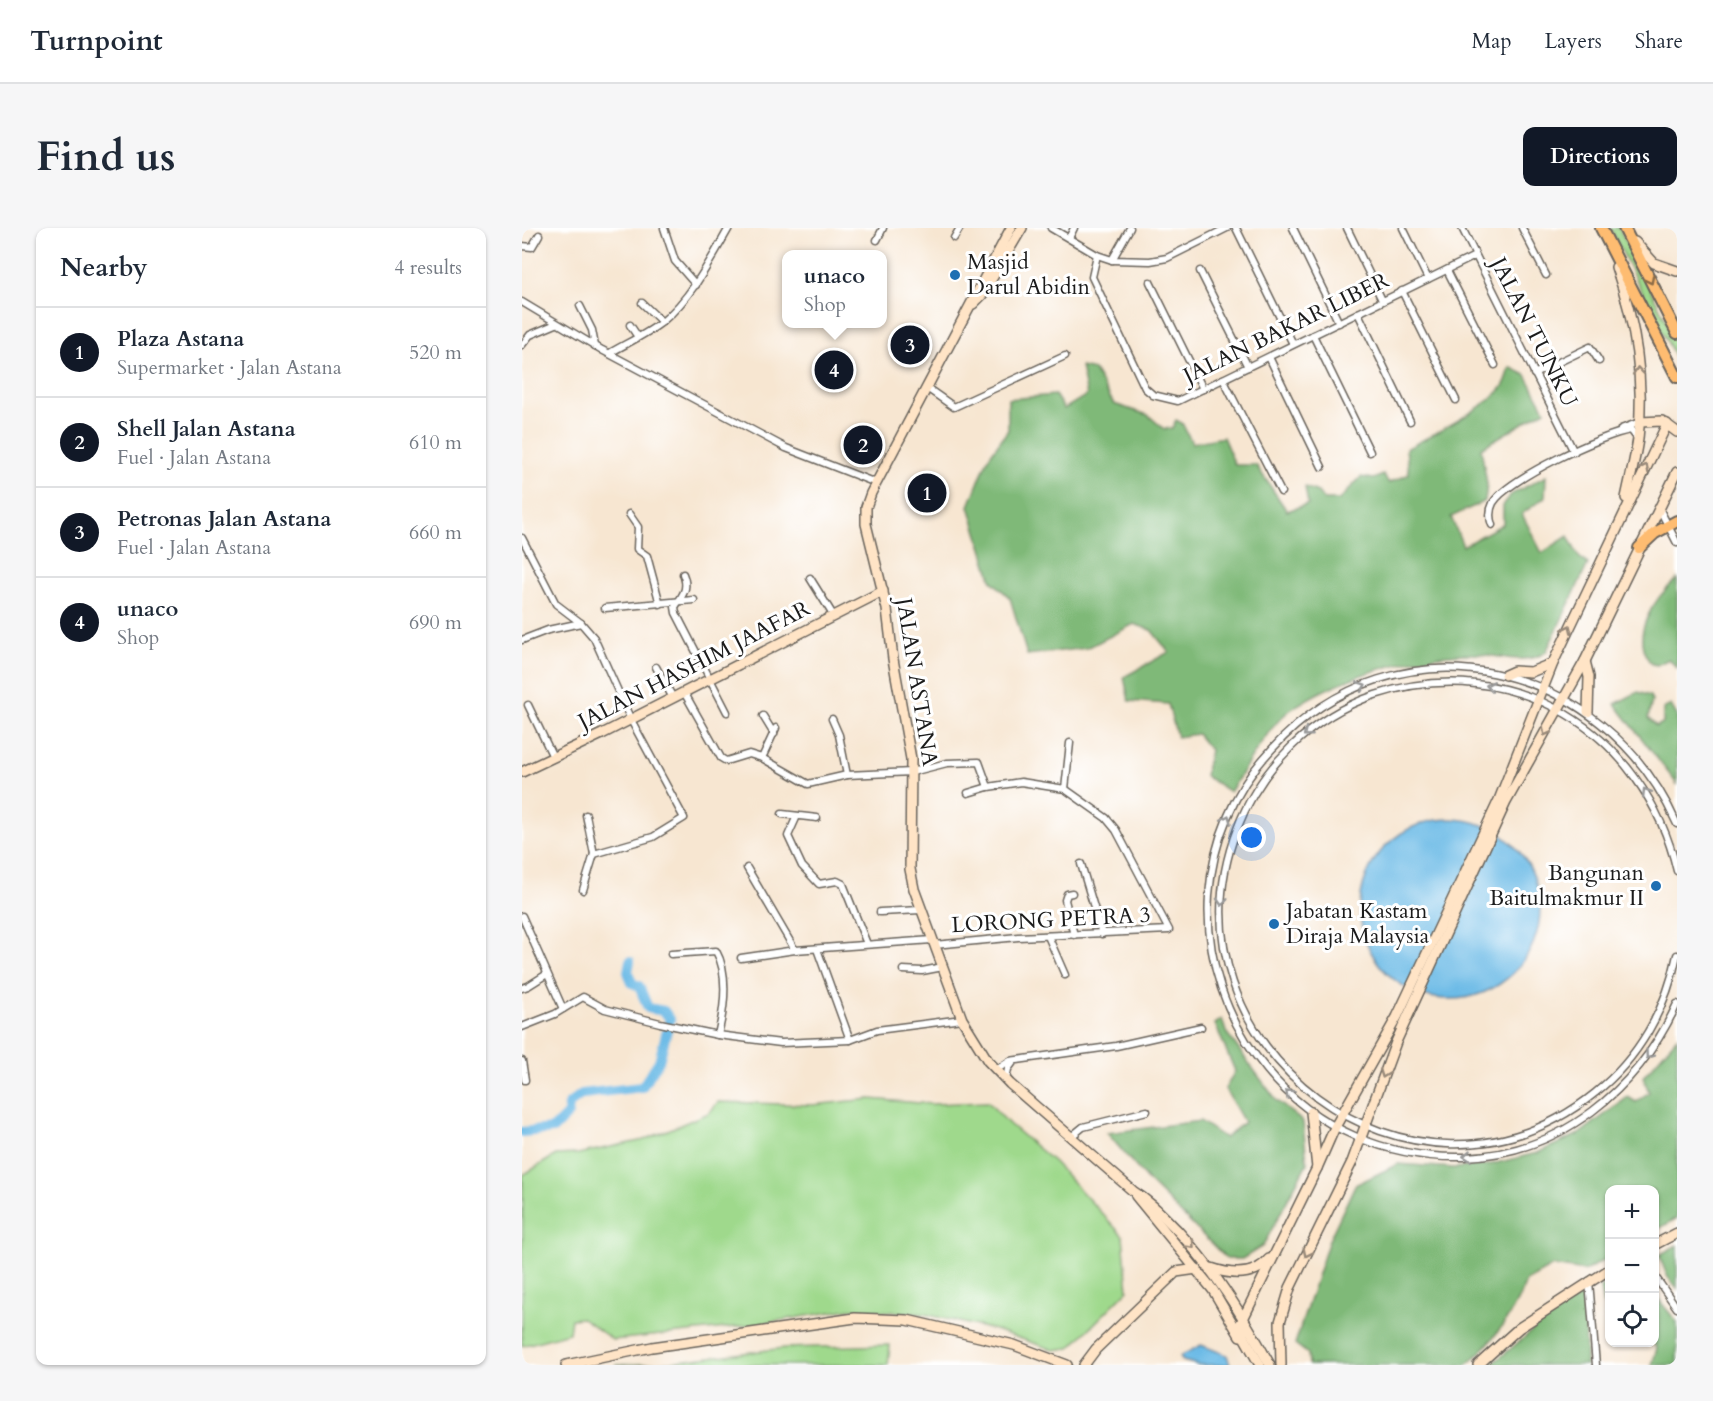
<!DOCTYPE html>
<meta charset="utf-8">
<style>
:root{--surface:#fff;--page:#f6f6f7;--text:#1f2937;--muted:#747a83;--line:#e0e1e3;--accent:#111827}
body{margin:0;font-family:Cardo,serif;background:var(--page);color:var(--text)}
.controls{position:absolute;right:18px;bottom:18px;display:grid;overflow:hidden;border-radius:12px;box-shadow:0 2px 4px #0004}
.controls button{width:54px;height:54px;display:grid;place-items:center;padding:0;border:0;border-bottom:2px solid var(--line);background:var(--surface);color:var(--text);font:30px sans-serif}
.you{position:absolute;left:730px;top:610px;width:21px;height:21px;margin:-15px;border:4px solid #fff;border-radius:50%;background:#1a73e8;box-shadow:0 0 0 9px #1a73e833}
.badge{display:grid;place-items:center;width:39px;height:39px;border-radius:50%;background:var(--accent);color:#fff;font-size:20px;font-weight:700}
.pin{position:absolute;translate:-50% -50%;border:3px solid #fff;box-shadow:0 2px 6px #0006}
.popup{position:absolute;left:260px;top:22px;width:105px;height:78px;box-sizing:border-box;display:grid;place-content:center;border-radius:12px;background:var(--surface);filter:drop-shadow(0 2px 4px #0005);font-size:20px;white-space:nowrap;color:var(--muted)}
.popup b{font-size:22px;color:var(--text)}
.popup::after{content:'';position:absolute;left:50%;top:100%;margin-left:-12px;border:12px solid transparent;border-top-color:var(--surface)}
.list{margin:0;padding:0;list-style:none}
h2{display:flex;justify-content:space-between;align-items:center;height:78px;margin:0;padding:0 24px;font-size:26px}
h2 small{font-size:20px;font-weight:400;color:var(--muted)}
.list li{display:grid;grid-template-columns:39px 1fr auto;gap:18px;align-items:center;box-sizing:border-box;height:90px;padding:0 24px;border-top:2px solid var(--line)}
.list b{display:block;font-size:22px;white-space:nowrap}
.list p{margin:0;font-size:20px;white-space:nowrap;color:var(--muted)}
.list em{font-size:20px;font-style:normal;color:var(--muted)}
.icon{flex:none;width:33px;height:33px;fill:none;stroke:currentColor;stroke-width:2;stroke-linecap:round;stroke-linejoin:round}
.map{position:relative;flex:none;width:1155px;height:1137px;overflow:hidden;border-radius:12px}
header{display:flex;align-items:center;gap:36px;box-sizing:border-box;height:84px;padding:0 30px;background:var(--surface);border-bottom:2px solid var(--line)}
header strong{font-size:28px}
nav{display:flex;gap:33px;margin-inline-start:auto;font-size:21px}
.intro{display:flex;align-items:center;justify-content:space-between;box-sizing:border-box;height:144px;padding:0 36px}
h1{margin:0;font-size:42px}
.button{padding:15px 27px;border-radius:12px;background:var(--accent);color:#fff;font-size:21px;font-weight:700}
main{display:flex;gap:36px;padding:0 36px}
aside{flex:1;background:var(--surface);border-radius:12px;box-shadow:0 2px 4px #0004}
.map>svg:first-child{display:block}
.green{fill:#9fd98c;stroke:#5e7a54;stroke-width:1.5}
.forest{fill:#7fb978;stroke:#4e6a4a;stroke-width:1.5}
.water{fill:#6bbae6;stroke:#446b81;stroke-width:1.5}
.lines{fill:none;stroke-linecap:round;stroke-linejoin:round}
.river{stroke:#6bbae6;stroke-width:10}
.street-casing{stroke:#69635b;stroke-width:9}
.secondary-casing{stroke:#69635b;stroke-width:12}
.primary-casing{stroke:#69635b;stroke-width:14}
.street{stroke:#fff;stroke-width:6}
.secondary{stroke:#ffe4c6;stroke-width:9}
.primary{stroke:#febc71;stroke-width:10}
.oneway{stroke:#8d6c46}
.oneway2{stroke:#998a7a}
.oneway3{stroke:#999}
.poi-dot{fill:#1f6fb2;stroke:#fff;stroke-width:2}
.labels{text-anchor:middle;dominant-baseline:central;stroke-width:6;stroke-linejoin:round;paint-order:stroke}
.poi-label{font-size:22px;fill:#1c1c1c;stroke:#fff;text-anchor:start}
.street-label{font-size:22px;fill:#1c1c1c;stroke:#fff}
</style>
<header>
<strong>Turnpoint</strong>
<nav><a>Map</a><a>Layers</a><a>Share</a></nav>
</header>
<div class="intro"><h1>Find us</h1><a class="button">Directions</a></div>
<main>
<aside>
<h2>Nearby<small>4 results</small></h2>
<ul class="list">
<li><span class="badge">1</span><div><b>Plaza Astana</b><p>Supermarket · Jalan Astana</p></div><em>520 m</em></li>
<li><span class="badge">2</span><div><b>Shell Jalan Astana</b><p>Fuel · Jalan Astana</p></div><em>610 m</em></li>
<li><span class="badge">3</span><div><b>Petronas Jalan Astana</b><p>Fuel · Jalan Astana</p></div><em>660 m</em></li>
<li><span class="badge">4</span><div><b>unaco</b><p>Shop</p></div><em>690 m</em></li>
</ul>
</aside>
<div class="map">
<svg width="1155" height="1137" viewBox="0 0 1155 1137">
<rect width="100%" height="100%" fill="#fff"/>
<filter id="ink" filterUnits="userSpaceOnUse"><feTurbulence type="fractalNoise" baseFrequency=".0167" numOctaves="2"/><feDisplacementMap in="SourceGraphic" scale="12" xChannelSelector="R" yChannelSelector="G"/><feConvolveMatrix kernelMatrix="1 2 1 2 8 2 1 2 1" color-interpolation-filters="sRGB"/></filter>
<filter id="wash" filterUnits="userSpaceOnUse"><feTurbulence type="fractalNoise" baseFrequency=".008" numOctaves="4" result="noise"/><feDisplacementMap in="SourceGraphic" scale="24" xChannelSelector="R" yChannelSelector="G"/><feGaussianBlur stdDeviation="1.35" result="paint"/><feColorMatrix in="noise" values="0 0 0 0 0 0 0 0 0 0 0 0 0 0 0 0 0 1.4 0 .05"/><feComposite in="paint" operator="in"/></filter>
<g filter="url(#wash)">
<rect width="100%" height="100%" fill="#f7e6d1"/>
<g class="green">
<path d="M 1088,0 L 1097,0 L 1155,114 L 1155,133 Z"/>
<path d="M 348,871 L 410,876 L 466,874 L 487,896 L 532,934 L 601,1008 L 606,1062 L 548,1120 L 532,1122 L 473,1102 L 402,1086 L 328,1081 L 223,1098 L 91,1112 L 60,1090 L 49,1091 L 47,1105 L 0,1118 L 1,947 L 34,927 L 56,926 L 122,912 L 187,885 L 196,874 L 290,877 Z"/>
<path d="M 368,1117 L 366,1137 L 94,1137 L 139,1135 L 263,1120 Z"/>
</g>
<g class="forest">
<path d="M 559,139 L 572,142 L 592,176 L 626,187 L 642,201 L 650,200 L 654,192 L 660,195 L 670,215 L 701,209 L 713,237 L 734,237 L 765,283 L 786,276 L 783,259 L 796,264 L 802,272 L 817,272 L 839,249 L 852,251 L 861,247 L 867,255 L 887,246 L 884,221 C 908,208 963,180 979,161 C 985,154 986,147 988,139 L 1004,147 L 1023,182 L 959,220 L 965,256 L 963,273 L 929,289 L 941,318 L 981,296 L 981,276 L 988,267 L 1024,248 L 1023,269 L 1000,286 L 1020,325 L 1046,308 L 1057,329 L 1066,336 L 1024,424 C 1001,439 973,425 948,426 C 894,426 811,451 767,483 C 746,499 722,542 708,564 L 683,548 L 688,522 L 675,506 L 655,509 L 646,476 L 607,473 L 602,449 L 647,424 L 629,402 L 612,396 L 565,420 L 505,427 L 488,370 L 470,353 L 447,278 L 466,230 L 486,202 L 486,171 L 533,167 L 542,181 L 565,167 Z"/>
<path d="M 1155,351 L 1155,440 L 1147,431 L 1135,437 L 1130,436 C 1105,410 1132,370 1155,351 Z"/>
<path d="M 1116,464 L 1128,468 L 1130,473 L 1126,490 L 1134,498 L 1141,495 L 1141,481 L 1149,477 L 1155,488 L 1155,556 L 1093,476 Z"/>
<path d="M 700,791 L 704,804 L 754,872 L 781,894 L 785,935 L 741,1018 L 720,1031 L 705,1031 L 626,953 L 585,905 L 678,893 L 703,910 L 722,894 L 703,861 L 713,843 L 693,796 Z"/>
<path d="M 1155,809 L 1155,990 L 1133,1003 L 1132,962 L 1088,962 L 1087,1029 L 1063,1043 L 1031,1038 L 1004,1053 C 993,1084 970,1116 944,1137 L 787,1137 L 786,1126 L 773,1116 L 807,1012 L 833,957 L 876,936 L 932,940 L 966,937 L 1015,925 L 1057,906 L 1106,869 L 1114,874 L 1127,864 L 1121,849 Z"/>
<path d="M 1155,1017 L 1155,1061 L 1145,1048 L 1137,1027 Z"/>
<path d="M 1087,1055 L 1087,1078 L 1081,1076 L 1078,1060 Z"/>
<path d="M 1063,1065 L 1064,1137 L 969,1137 L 1040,1078 Z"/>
<path d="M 1133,1067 L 1155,1094 L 1155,1137 L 1130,1137 L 1135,1120 L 1131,1115 Z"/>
</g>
<g class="water">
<circle cx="928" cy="681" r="90"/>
<path d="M 679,1117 L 705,1127 L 708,1137 L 676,1137 L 661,1133 L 658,1128 Z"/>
</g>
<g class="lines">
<path class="river" d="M 0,904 L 31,901 L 46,886 L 47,876 L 60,866 L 120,859 L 137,833 L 148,791 L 142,783 L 126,780 L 117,758 L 110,755 L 106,744 L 108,733"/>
</g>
</g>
<g filter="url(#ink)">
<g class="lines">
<g class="street-casing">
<g id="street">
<path d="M 142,0 L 153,33 L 174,57"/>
<path d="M 529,0 L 575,27 L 590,32 L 628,33 L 645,30 L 705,0"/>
<path d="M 714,0 L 771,116"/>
<path d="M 771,0 L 817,95"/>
<path d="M 825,0 L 860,72"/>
<path d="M 881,0 L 906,51"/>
<path d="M 940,0 L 1052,224"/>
<path d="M 1000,0 L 1024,47"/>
<path d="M 432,10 L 438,0"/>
<path d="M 547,10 L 552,0"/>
<path d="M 355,12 L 361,0"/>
<path d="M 0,18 L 10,19 L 17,7"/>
<path d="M 575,27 L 570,49 L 623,160 L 631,167 L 656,173 L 953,28"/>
<path d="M 590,32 L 608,0"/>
<path d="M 925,42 L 973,137"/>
<path d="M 678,43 L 726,139"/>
<path d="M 628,54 L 681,161"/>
<path d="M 880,63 L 934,172"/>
<path d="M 0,74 L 80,122 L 264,220 L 354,255"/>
<path d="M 120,75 L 140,94"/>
<path d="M 58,78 L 70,102 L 73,118"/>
<path d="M 836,85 L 888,193"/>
<path d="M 108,97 L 116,109"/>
<path d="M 791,107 L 848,224"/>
<path d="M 0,117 L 8,107 L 34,96"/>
<path d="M 88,125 C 105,115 125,106 140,94 C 170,69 188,33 207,0"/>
<path d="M 747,129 L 800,239"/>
<path d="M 1012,146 L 1068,119 L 1077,133"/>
<path d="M 701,151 L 759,264"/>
<path d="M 405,160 L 432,179 L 543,128"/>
<path d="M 1099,201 L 1118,194"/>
<path d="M 1137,280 L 1155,315"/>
<path d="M 107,286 L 116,299 L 115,321 L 125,328 L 138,376"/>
<path d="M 970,297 C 967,289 967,283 971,275 C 985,251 1081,206 1109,202 L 1115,210"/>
<path d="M 0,310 L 34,376 L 59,395 L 72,410 L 109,492 L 162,590 L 131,609 L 72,626"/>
<path d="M 161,346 C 167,361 161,366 153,379 L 154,385 L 205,484"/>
<path d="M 288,350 L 311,387"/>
<path d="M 83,380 L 172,372"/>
<path d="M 0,412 L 26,402 L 59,395"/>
<path d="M 134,439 L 151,470"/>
<path d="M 162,464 L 199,530 L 204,533 L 227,526 L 240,530 L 286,556 L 325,547 L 390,544 L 425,535 L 457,534 L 466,559 L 499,554 L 543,561 L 548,515"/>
<path d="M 6,477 L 31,529"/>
<path d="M 241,488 L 252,506"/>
<path d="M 310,491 L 317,507 L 325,547"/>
<path d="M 240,530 L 254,500"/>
<path d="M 446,565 L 466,559"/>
<path d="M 260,586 L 295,590"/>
<path d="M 275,588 L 266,608 L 280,638 L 297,656 L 315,653 L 321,656 L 345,716"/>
<path d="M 1155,596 C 1082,432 876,383 750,521 C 712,561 691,612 687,667 C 683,731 704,793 745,842 C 793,901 867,931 942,929 C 1039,926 1116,861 1155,776"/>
<path d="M 559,636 L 580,706"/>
<path d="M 225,640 L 273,722"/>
<path d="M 1155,643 C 1123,504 991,422 853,467 C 790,488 738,540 715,601 C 633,817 891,1012 1073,865 C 1116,831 1144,782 1155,727"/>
<path d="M 61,662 L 72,626 L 64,587"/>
<path d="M 550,665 L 545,666 L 543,672 L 552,707"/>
<path d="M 358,684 L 399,682"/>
<path d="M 0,688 L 41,781"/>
<path d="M 526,708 L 543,747"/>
<path d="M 412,717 L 496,709 L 647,702 L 594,602 L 584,590 L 543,561"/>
<path d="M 295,721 L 328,812"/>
<path d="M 149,726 L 194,723 C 207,746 202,782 196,807"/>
<path d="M 219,730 L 273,722 L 410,712"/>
<path d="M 381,742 L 400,743 L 421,739"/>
<path d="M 0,760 L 6,758 L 25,746"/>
<path d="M 0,799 L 33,786 L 61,769 L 83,781 L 138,795 L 196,807 L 259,815 L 328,812 L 355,802 L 440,791"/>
<path d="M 0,833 L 3,852"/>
<path d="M 474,842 L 488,833 L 594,818 L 679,799"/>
<path d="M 484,852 L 486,841 L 492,833"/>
<path d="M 550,908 L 561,899 L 625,883"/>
<path d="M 1132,1047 L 1155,1080"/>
<path d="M 1067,1053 L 1074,1137"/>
</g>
</g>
<g class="secondary-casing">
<g id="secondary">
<path d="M 489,0 L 349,265 L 344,279 L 344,296 L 365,381 L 371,431 L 389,531 L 388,641 L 392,661 L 440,791 L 466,833 L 488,856 L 611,963 C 629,974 641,988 656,1003 C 694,1044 721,1088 748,1137"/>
<path d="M 1113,14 L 1132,35 L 1155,43"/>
<path d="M 1094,39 C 1113,93 1123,154 1116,211 C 1113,231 1108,251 1104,270"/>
<path d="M 451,76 L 460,67 L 500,0"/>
<path d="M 1118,194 L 1140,193 L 1155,204"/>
<path d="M 1063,433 L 1067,449 L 1066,484"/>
<path d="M 983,447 L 992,443 L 1009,444 L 1031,435"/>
<path d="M 0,544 L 80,506 L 361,363"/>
<path d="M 789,884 L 795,940"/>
<path d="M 614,968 L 691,1062 L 718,1108"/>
<path d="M 1132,1017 L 1155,1005"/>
<path d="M 689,1040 C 709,1047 732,1049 747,1031"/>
<path d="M 44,1137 L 130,1119 L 333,1090 L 385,1092 L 492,1117 L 545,1137"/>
<path d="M 562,1137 L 574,1121 L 654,1044 L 675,1041"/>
<path d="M 738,1137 L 721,1107 L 719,1095 L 795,940 L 813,899 L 875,789 L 977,572 L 1031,435 L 1145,196"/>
<path d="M 759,1137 L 758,1094 L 768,1060 L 830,934 L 874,814 L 984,574 L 1063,433 L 1155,244"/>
<path d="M 956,1137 L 997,1100 L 1088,1041"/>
</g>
</g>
<g class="primary-casing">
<g id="primary">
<path d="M 1079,0 L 1155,149"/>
<path d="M 1102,0 L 1155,105"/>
<path d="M 1117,320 L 1133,305 L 1155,293"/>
</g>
</g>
<use href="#street" class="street"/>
<use href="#secondary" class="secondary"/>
<use href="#primary" class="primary"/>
</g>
<defs><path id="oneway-chevron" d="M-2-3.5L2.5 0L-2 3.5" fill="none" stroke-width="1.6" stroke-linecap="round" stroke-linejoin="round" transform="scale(1.5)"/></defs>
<use class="oneway" href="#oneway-chevron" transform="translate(1128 52) rotate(63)"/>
<g class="oneway2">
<use href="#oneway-chevron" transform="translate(1116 143) rotate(-95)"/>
<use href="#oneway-chevron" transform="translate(1123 240) rotate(-63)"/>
<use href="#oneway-chevron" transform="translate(1046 401) rotate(-65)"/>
<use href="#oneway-chevron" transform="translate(1024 504) rotate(119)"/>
<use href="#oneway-chevron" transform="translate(862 846) rotate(111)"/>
<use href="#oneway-chevron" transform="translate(669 1017) rotate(47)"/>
<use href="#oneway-chevron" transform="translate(785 1025) rotate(116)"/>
</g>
<g class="oneway3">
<use href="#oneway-chevron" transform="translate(840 458) rotate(-21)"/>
<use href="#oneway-chevron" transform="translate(968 458) rotate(-170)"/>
<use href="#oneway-chevron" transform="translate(785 505) rotate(141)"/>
<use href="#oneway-chevron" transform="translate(1124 564) rotate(-122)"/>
<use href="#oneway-chevron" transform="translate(705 591) rotate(-67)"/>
<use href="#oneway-chevron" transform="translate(700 674) rotate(93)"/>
<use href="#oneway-chevron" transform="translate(1127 827) rotate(126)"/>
<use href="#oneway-chevron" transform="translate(767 865) rotate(-138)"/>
<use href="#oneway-chevron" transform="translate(945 928) rotate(176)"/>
</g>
</g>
<g class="poi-dot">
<circle cx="433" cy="47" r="6"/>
<circle cx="1134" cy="658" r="6"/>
<circle cx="752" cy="696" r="6"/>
</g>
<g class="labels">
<g class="poi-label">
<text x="445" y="34">Masjid<tspan x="445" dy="25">Darul Abidin</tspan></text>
<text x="1122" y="645" text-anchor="end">Bangunan<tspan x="1122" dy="25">Baitulmakmur II</tspan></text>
<text x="764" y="683">Jabatan Kastam<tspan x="764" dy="25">Diraja Malaysia</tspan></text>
</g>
<g class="street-label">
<text transform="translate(764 100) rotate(-26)">JALAN BAKAR LIBER</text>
<text transform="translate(1012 104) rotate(63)">JALAN TUNKU</text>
<text transform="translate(172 437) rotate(-27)">JALAN HASHIM JAAFAR</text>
<text transform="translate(395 454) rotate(81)">JALAN ASTANA</text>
<text transform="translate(529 692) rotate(-3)">LORONG PETRA 3</text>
</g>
</g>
</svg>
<div class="controls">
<button>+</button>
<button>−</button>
<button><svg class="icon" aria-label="locate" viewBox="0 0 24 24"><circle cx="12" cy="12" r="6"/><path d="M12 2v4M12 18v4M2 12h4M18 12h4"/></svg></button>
</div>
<div class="you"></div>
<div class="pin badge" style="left:405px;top:265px">1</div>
<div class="pin badge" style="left:341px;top:217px">2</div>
<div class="pin badge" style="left:388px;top:117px">3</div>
<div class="pin badge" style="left:312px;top:142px">4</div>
<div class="popup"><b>unaco</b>Shop</div>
</div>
</main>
